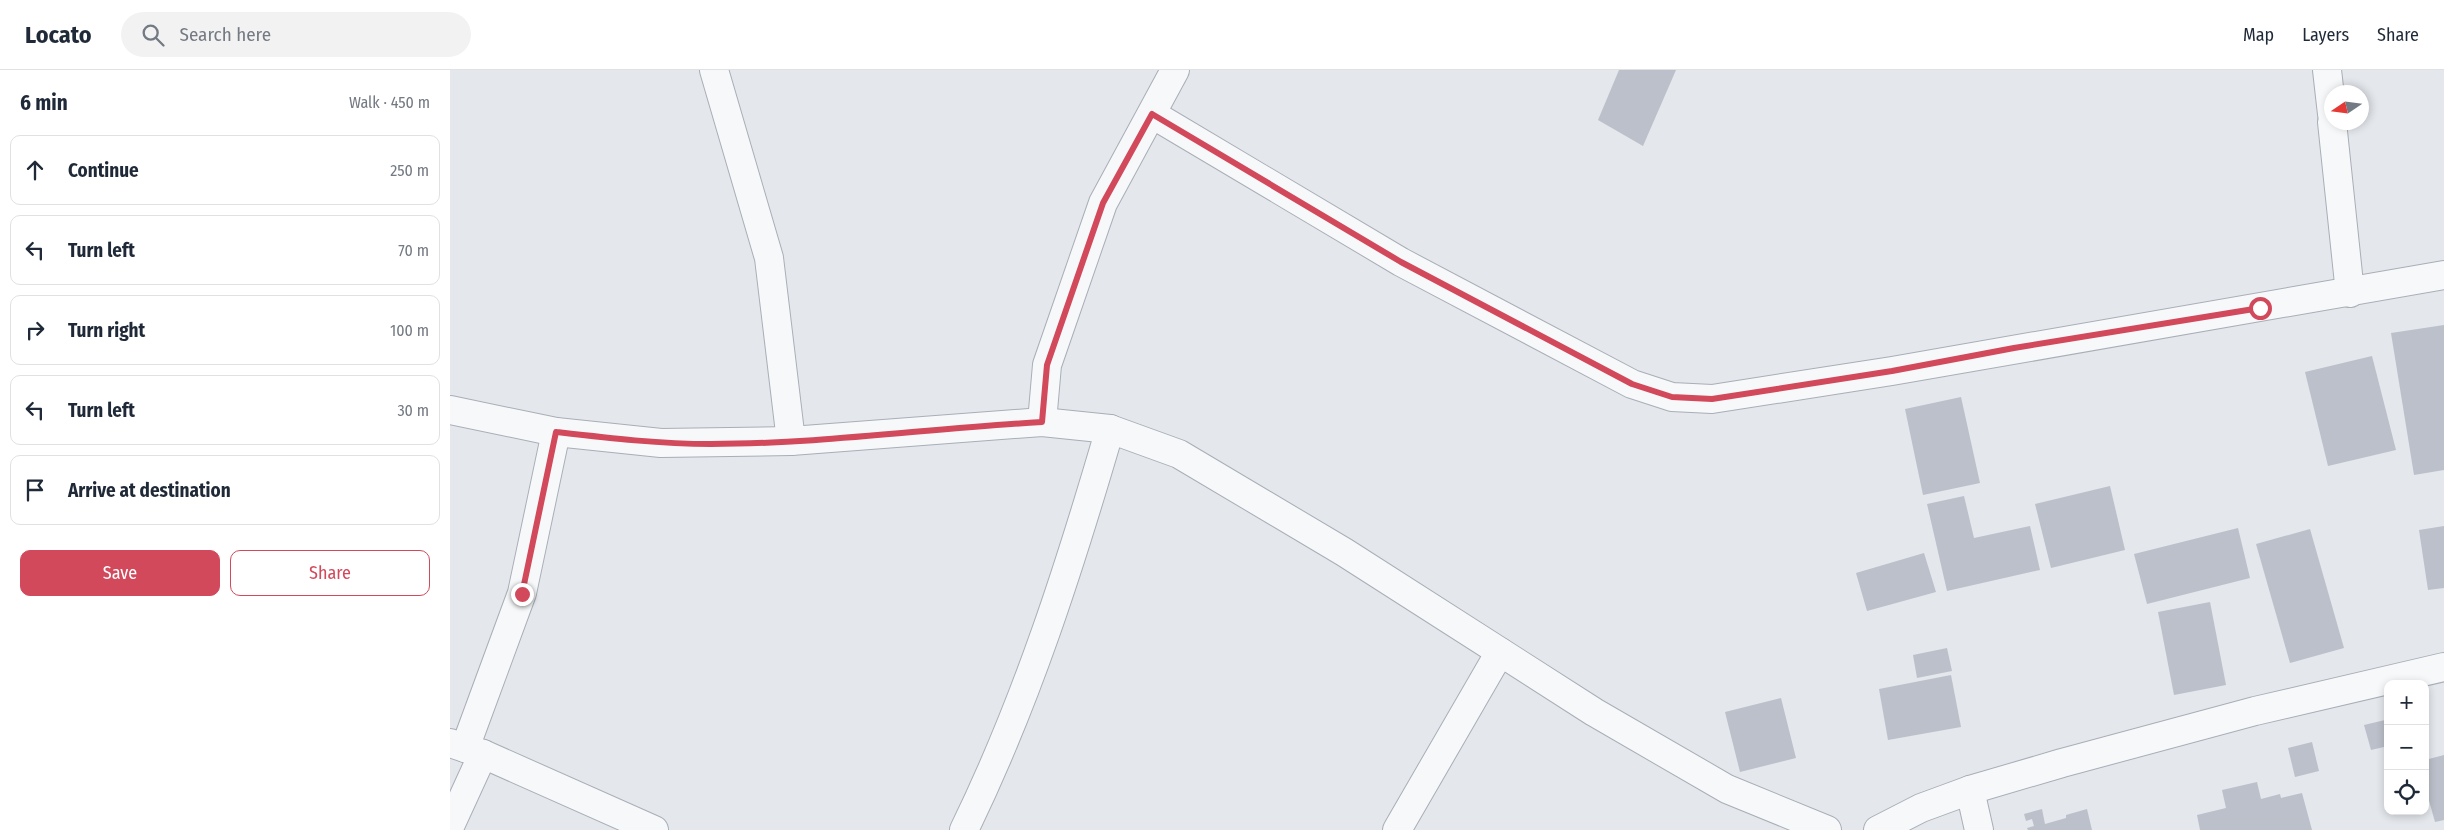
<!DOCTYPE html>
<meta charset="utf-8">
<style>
:root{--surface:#fff;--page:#f2f2f3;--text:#1f2937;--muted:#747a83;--line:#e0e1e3;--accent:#d1495b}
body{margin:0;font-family:"Fira Sans Condensed",sans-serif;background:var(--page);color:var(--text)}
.controls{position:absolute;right:15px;bottom:15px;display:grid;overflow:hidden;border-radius:10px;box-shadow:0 2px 8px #0003}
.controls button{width:45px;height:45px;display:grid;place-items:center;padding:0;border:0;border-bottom:1px solid var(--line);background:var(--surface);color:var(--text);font:25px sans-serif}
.compass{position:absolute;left:1874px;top:15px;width:45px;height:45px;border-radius:50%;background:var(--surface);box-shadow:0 2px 8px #0003;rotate:257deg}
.stop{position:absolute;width:15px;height:15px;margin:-11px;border:4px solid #d1495b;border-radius:50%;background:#fff}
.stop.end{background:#d1495b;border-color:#fff;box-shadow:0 1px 5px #0008}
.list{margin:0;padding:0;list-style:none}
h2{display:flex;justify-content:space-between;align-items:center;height:65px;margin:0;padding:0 20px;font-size:21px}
h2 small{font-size:16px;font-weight:400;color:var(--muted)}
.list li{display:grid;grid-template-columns:32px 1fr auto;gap:15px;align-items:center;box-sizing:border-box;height:70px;margin:0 10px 10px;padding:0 10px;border:1px solid var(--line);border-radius:10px}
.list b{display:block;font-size:19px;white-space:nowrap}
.list em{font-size:16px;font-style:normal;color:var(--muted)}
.actions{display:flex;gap:10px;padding:15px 20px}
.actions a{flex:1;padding:11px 0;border:1px solid var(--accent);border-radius:10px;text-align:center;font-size:18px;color:var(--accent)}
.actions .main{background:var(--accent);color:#fff}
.icon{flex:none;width:28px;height:28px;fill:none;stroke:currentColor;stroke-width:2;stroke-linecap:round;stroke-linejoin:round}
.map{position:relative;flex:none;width:1994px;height:760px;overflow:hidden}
header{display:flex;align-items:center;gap:30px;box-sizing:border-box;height:70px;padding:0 25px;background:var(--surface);border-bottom:1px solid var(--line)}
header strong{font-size:24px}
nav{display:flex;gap:28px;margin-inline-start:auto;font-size:18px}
.search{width:350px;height:45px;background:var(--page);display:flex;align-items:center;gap:12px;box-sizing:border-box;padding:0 18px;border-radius:28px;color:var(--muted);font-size:19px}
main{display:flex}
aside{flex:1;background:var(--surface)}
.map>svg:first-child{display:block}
.building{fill:#bbc0ca}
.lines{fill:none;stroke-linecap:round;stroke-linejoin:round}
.minor-casing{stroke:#a9aeb7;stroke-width:30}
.minor{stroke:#f7f8fa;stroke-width:28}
.route{stroke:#d1495b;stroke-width:6}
</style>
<header>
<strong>Locato</strong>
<div class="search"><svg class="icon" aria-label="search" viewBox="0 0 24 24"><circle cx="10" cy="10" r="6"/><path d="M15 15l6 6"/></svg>Search here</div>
<nav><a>Map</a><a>Layers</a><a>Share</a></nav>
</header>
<main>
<aside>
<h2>6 min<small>Walk · 450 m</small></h2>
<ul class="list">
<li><svg class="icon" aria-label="ahead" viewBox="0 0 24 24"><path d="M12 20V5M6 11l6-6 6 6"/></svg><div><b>Continue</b></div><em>250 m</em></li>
<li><svg class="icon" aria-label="left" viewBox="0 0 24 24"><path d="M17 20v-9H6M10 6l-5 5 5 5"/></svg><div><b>Turn left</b></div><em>70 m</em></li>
<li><svg class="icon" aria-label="right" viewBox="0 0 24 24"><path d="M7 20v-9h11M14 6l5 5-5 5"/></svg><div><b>Turn right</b></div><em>100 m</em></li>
<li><svg class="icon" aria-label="left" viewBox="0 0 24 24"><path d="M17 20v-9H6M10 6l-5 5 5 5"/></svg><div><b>Turn left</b></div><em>30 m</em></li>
<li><svg class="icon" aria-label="arrive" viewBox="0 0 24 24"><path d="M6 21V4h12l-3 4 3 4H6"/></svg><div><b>Arrive at destination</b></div></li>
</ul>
<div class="actions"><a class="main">Save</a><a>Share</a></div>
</aside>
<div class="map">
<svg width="1994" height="760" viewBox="0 0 1994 760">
<rect width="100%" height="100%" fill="#e4e7ec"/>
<g class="building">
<path d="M 1169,0 L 1226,0 L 1193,76 L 1148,50 Z"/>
<path d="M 1994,255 L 1994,400 L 1964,405 L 1941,263 Z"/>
<path d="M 1922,286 L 1946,380 L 1878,396 L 1855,302 Z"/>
<path d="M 1511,327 L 1530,413 L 1473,425 L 1455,339 Z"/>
<path d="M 1660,416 L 1675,480 L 1601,498 L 1585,434 Z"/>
<path d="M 1514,426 L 1524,468 L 1580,456 L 1590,500 L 1497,521 L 1477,434 Z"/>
<path d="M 1994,456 L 1994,518 L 1978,520 L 1969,460 Z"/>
<path d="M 1788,458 L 1800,508 L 1697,534 L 1684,484 Z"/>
<path d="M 1860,459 L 1894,578 L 1840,593 L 1806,474 Z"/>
<path d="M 1474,483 L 1486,522 L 1417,541 L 1406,503 Z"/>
<path d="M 1760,532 L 1776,615 L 1724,625 L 1708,542 Z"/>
<path d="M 1497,578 L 1502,601 L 1467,608 L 1463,585 Z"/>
<path d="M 1501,605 L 1511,657 L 1438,670 L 1429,619 Z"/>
<path d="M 1331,628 L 1346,688 L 1290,702 L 1275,642 Z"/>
<path d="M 1935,650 L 1938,661 L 1938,676 L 1921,680 L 1914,655 Z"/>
<path d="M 1862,672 L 1869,701 L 1845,707 L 1838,678 Z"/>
<path d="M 1994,685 L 1994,750 L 1985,752 L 1975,716 L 1975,690 Z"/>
<path d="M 1807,712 L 1811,729 L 1830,724 L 1831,728 L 1852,723 L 1862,760 L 1750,760 L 1747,745 L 1776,738 L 1772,720 Z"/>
<path d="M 1592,739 L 1595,754 L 1616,748 L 1616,745 L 1637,739 L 1642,760 L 1578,760 L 1577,758 L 1584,756 L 1582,749 L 1576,751 L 1574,744 Z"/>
</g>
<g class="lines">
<g class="minor-casing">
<g id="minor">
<path d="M 264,0 L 319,188 L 341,371"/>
<path d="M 1877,0 L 1882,44"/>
<path d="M 702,44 L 951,192 L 1182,314 L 1222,327 L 1262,329 L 1442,301 L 1994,205"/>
<path d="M 1882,52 L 1900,223"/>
<path d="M 0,340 L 106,362 L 211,373 L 341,371 L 592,352 L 660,359 L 729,384 L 894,482 L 1144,642 L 1277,719 L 1377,760"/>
<path d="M 592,352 L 597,295 L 653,133 L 725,0"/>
<path d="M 0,673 L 33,684 L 204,760"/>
<path d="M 15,678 L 72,523 L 106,362"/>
<path d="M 1520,720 L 1529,760"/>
<path d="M 0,756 L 33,684"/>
<path d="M 514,760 C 577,631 620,496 660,359"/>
<path d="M 947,760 L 1050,582"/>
<path d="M 1428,760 L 1471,738 L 1520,720 L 1612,693 L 1805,641 L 1994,597"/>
</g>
</g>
<use href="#minor" class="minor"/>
</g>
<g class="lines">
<path class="route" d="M 72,524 L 106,362 C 158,368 209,374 261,374 C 371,374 482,358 592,352 L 597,295 L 653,133 L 702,44 L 951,192 L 1182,314 L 1222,327 L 1262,329 L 1442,301 L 1564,278 L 1810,238"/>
</g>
</svg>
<div class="controls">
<button>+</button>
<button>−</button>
<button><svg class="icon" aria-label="locate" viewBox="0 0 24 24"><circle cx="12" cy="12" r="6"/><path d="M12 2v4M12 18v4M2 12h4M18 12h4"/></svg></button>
</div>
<svg class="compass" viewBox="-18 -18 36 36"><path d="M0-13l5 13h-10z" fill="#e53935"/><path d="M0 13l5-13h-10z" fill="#747a83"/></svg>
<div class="stop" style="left:1810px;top:238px"></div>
<div class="stop end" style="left:72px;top:524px"></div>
</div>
</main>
